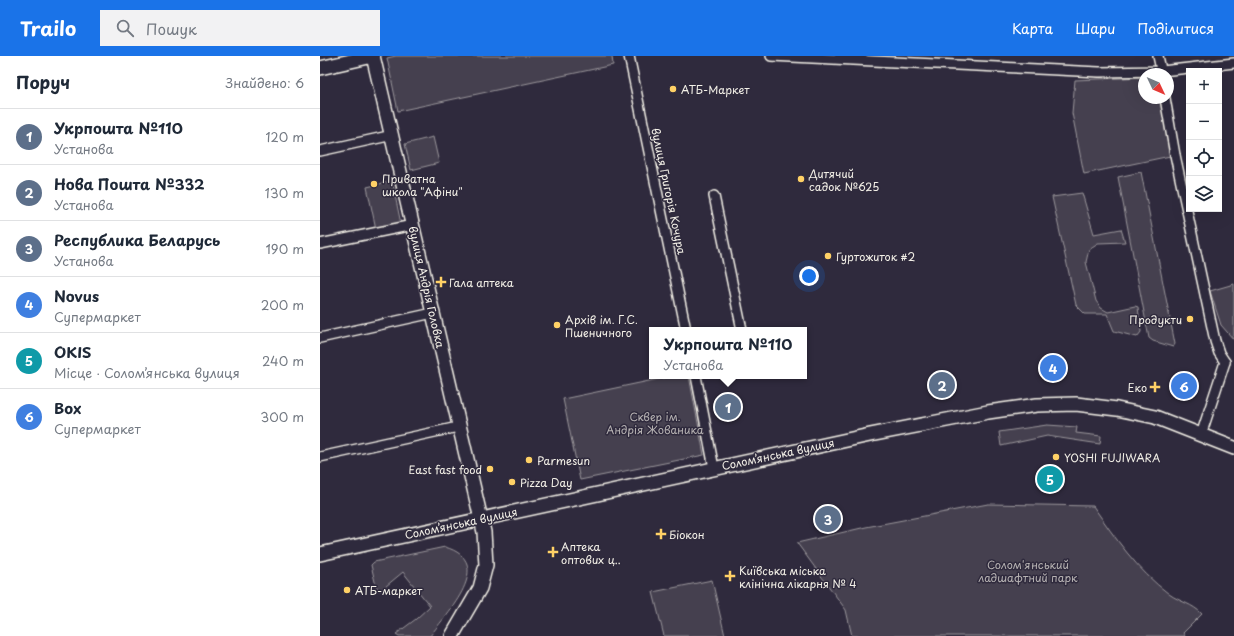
<!DOCTYPE html>
<html lang="uk">
<meta charset="utf-8">
<style>
:root{--surface:#fff;--page:#f2f2f3;--text:#1f2937;--muted:#747a83;--line:#e0e1e3;--accent:#1a73e8}
body{margin:0;font-family:"Playpen Sans",sans-serif;background:var(--page);color:var(--text)}
.controls{position:absolute;right:12px;top:12px;display:grid;overflow:hidden;border-radius:0px;box-shadow:0 4px 16px #0002}
.controls button{width:36px;height:36px;display:grid;place-items:center;padding:0;border:0;border-bottom:1px solid var(--line);background:var(--surface);color:var(--text);font:20px sans-serif}
.compass{position:absolute;left:818px;top:12px;width:36px;height:36px;border-radius:50%;background:var(--surface);box-shadow:0 4px 16px #0002;rotate:134deg}
.you{position:absolute;left:489px;top:220px;width:14px;height:14px;margin:-10px;border:3px solid #fff;border-radius:50%;background:#1a73e8;box-shadow:0 0 0 6px #1a73e833}
.badge{display:grid;place-items:center;width:26px;height:26px;border-radius:50%;background:var(--accent);color:#fff;font-size:13px;font-weight:700}
.pin{position:absolute;translate:-50% -50%;border:2px solid #fff;box-shadow:0 1px 4px #0006}
.popup{position:absolute;left:329px;top:271px;width:158px;height:52px;box-sizing:border-box;display:grid;place-content:center;border-radius:0px;background:var(--surface);filter:drop-shadow(0 1px 3px #0005);font-size:13px;white-space:nowrap;color:var(--muted)}
.popup b{font-size:15px;color:var(--text)}
.popup::after{content:'';position:absolute;left:50%;top:100%;margin-left:-8px;border:8px solid transparent;border-top-color:var(--surface)}
.list{margin:0;padding:0;list-style:none}
h2{display:flex;justify-content:space-between;align-items:center;height:52px;margin:0;padding:0 16px;font-size:17px}
h2 small{font-size:13px;font-weight:400;color:var(--muted)}
.list li{display:grid;grid-template-columns:26px 1fr auto;gap:12px;align-items:center;box-sizing:border-box;height:56px;padding:0 16px;border-top:1px solid var(--line)}
.list b{display:block;font-size:15px;white-space:nowrap}
.list p{margin:0;font-size:13px;white-space:nowrap;color:var(--muted)}
.list em{font-size:13px;font-style:normal;color:var(--muted)}
.icon{flex:none;width:22px;height:22px;fill:none;stroke:currentColor;stroke-width:2;stroke-linecap:round;stroke-linejoin:round}
.map{position:relative;flex:none;width:914px;height:580px;overflow:hidden}
header{display:flex;align-items:center;gap:24px;box-sizing:border-box;height:56px;padding:0 20px;background:var(--accent);color:#fff}
header strong{font-size:19px}
nav{display:flex;gap:22px;margin-inline-start:auto;font-size:14px}
.search{width:280px;height:36px;background:var(--page);display:flex;align-items:center;gap:10px;box-sizing:border-box;padding:0 14px;border-radius:0px;color:var(--muted);font-size:15px}
main{display:flex}
aside{flex:1;background:var(--surface)}
.map>svg:first-child{display:block}
.green{fill:#454050;stroke:#9c989c}
.lines{fill:none;stroke-linecap:round;stroke-linejoin:round}
.street-casing{stroke:#f4f1e8;stroke-width:12}
.secondary-casing{stroke:#f4f1e8;stroke-width:16}
.street{stroke:#2f2a3d;stroke-width:9}
.secondary{stroke:#2f2a3d;stroke-width:13}
.poi-dot{fill:#ffd166;stroke:#2f2a3d;stroke-width:1.5}
.labels{text-anchor:middle;dominant-baseline:central;stroke-width:3;stroke-linejoin:round;paint-order:stroke}
.poi-label{font-size:11px;fill:#f4f1e8;stroke:#2f2a3d;text-anchor:start}
.street-label{font-size:11px;fill:#f4f1e8;stroke:#2f2a3d}
.park-label{font-size:11px;fill:#b7b3b3;stroke:#2f2a3d}
</style>
<header>
<strong>Trailo</strong>
<div class="search"><svg class="icon" aria-label="search" viewBox="0 0 24 24"><circle cx="10" cy="10" r="6"/><path d="M15 15l6 6"/></svg>Пошук</div>
<nav><a>Карта</a><a>Шари</a><a>Поділитися</a></nav>
</header>
<main>
<aside>
<h2>Поруч<small>Знайдено: 6</small></h2>
<ul class="list">
<li><span class="badge" style="background:#5c6f8a">1</span><div><b>Укрпошта №110</b><p>Установа</p></div><em>120 m</em></li>
<li><span class="badge" style="background:#5c6f8a">2</span><div><b>Нова Пошта №332</b><p>Установа</p></div><em>130 m</em></li>
<li><span class="badge" style="background:#5c6f8a">3</span><div><b>Республика Беларусь</b><p>Установа</p></div><em>190 m</em></li>
<li><span class="badge" style="background:#3f7fe0">4</span><div><b>Novus</b><p>Супермаркет</p></div><em>200 m</em></li>
<li><span class="badge" style="background:#0f9aa8">5</span><div><b>OKIS</b><p>Місце · Соломʼянська вулиця</p></div><em>240 m</em></li>
<li><span class="badge" style="background:#3f7fe0">6</span><div><b>Box</b><p>Супермаркет</p></div><em>300 m</em></li>
</ul>
</aside>
<div class="map">
<svg width="914" height="580" viewBox="0 0 914 580">
<rect width="100%" height="100%" fill="#2f2a3d"/>
<filter id="ink" filterUnits="userSpaceOnUse"><feTurbulence type="fractalNoise" baseFrequency=".025" numOctaves="2"/><feDisplacementMap in="SourceGraphic" scale="8" xChannelSelector="R" yChannelSelector="G"/><feConvolveMatrix kernelMatrix="1 2 1 2 8 2 1 2 1" color-interpolation-filters="sRGB"/></filter>
<g filter="url(#ink)">
<g class="green">
<path d="M 76,0 L 292,0 L 293,9 L 78,55 L 67,2 Z"/>
<path d="M 824,21 L 824,42 L 845,42 L 855,99 L 764,118 L 752,57 L 755,24 Z"/>
<path d="M 113,81 L 119,107 L 91,114 L 85,88 Z"/>
<path d="M 821,116 L 855,288 L 853,291 L 833,285 L 829,282 L 798,121 Z"/>
<path d="M 72,125 L 81,168 L 56,173 L 47,131 Z"/>
<path d="M 762,137 L 774,178 L 801,173 L 805,186 L 778,187 L 769,193 L 766,206 L 776,245 L 781,252 L 788,256 L 815,250 L 818,251 L 821,276 L 817,281 L 794,275 L 787,258 L 765,258 L 756,249 L 732,141 Z"/>
<path d="M 914,228 L 914,284 L 901,269 L 890,235 Z"/>
<path d="M 353,320 L 369,320 L 384,399 L 260,424 L 243,343 Z"/>
<path d="M 727,369 L 757,371 L 756,377 L 781,380 L 780,388 L 727,380 L 681,390 L 679,376 Z"/>
<path d="M 668,448 L 773,450 C 796,483 816,513 849,538 C 860,546 873,548 882,558 L 863,577 L 865,580 L 532,580 L 526,554 L 477,487 L 546,471 Z"/>
<path d="M 125,491 C 177,506 127,557 110,580 L 79,580 L 76,578 L 96,563 L 110,550 L 83,516 L 60,535 L 56,530 L 51,509 L 54,506 Z"/>
<path d="M 392,524 L 405,580 L 344,580 L 333,536 Z"/>
</g>
<g class="lines">
<g class="street-casing">
<g id="street">
<path d="M 309,0 L 366,274"/>
<path d="M 451,0 L 779,16 L 842,15 L 914,7"/>
<path d="M 838,0 L 842,18"/>
<path d="M 845,42 L 855,99 L 895,285 L 899,297 L 905,306"/>
<path d="M 0,95 L 73,79"/>
<path d="M 394,140 L 422,274"/>
<path d="M 0,188 L 93,169"/>
<path d="M 0,282 L 113,257"/>
<path d="M 376,320 L 394,412"/>
<path d="M 881,379 L 905,306"/>
<path d="M 0,401 L 138,371"/>
</g>
</g>
<g class="secondary-casing">
<g id="secondary">
<path d="M 53,0 L 164,476 L 166,509 L 160,532 L 132,580"/>
<path d="M 0,12 L 53,0"/>
<path d="M 0,498 L 550,379 L 668,356 L 717,349 L 756,348 L 797,353 L 835,361 L 914,392"/>
</g>
</g>
<use href="#street" class="street"/>
<use href="#secondary" class="secondary"/>
</g>
</g>
<g class="poi-dot">
<circle cx="353" cy="33" r="4"/>
<circle cx="481" cy="123" r="4"/>
<circle cx="54" cy="128" r="4"/>
<circle cx="508" cy="200" r="4"/>
<path d="M119 220h4v4h4v4h-4v4h-4v-4h-4v-4h4z"/>
<circle cx="870" cy="263" r="4"/>
<circle cx="237" cy="269" r="4"/>
<path d="M833 325h4v4h4v4h-4v4h-4v-4h-4v-4h4z"/>
<circle cx="736" cy="401" r="4"/>
<circle cx="209" cy="404" r="4"/>
<circle cx="170" cy="413" r="4"/>
<circle cx="192" cy="426" r="4"/>
<path d="M339 472h4v4h4v4h-4v4h-4v-4h-4v-4h4z"/>
<path d="M231 490h4v4h4v4h-4v4h-4v-4h-4v-4h4z"/>
<path d="M408 514h4v4h4v4h-4v4h-4v-4h-4v-4h4z"/>
<circle cx="27" cy="534" r="4"/>
</g>
<g class="labels">
<g class="poi-label">
<text x="361" y="33">АТБ-Маркет</text>
<text x="489" y="117">Дитячий<tspan x="489" dy="13">садок №625</tspan></text>
<text x="62" y="122">Приватна<tspan x="62" dy="13">школа "Афіни"</tspan></text>
<text x="516" y="200">Гуртожиток #2</text>
<text x="129" y="226">Гала аптека</text>
<text x="245" y="263">Архів ім. Г.С.<tspan x="245" dy="13">Пшеничного</tspan></text>
<text x="862" y="263" text-anchor="end">Продукти</text>
<text x="827" y="331" text-anchor="end">Еко</text>
<text x="744" y="401">YOSHI FUJIWARA</text>
<text x="217" y="404">Parmesun</text>
<text x="162" y="413" text-anchor="end">East fast food</text>
<text x="200" y="426">Pizza Day</text>
<text x="349" y="478">Біокон</text>
<text x="241" y="490">Аптека<tspan x="241" dy="13">оптових ц‥</tspan></text>
<text x="419" y="514">Київська міська<tspan x="419" dy="13">клінічна лікарня № 4</tspan></text>
<text x="35" y="534">АТБ-маркет</text>
</g>
<g class="street-label">
<text transform="translate(349 135) rotate(78)">вулиця Григорія Кочура</text>
<text transform="translate(107 231) rotate(77)">вулиця Андрія Головка</text>
<text transform="translate(458 398) rotate(-12)">Соломʼянська вулиця</text>
<text transform="translate(141 467) rotate(-12)">Соломʼянська вулиця</text>
</g>
<g class="park-label">
<text x="335" y="360">Сквер ім.<tspan x="335" dy="13">Андрія Жованика</tspan></text>
<text x="708" y="508">Солом'янський<tspan x="708" dy="13">ладшафтний парк</tspan></text>
</g>
</g>
</svg>
<div class="controls">
<button>+</button>
<button>−</button>
<button><svg class="icon" aria-label="locate" viewBox="0 0 24 24"><circle cx="12" cy="12" r="6"/><path d="M12 2v4M12 18v4M2 12h4M18 12h4"/></svg></button>
<button><svg class="icon" aria-label="layers" viewBox="0 0 24 24"><path d="M12 4l9 5-9 5-9-5zM3 14l9 5 9-5"/></svg></button>
</div>
<svg class="compass" viewBox="-18 -18 36 36"><path d="M0-13l5 13h-10z" fill="#e53935"/><path d="M0 13l5-13h-10z" fill="#747a83"/></svg>
<div class="you"></div>
<div class="pin badge" style="left:408px;top:351px;background:#5c6f8a">1</div>
<div class="popup"><b>Укрпошта №110</b>Установа</div>
<div class="pin badge" style="left:622px;top:329px;background:#5c6f8a">2</div>
<div class="pin badge" style="left:508px;top:463px;background:#5c6f8a">3</div>
<div class="pin badge" style="left:733px;top:312px;background:#3f7fe0">4</div>
<div class="pin badge" style="left:730px;top:423px;background:#0f9aa8">5</div>
<div class="pin badge" style="left:864px;top:330px;background:#3f7fe0">6</div>
</div>
</main>
